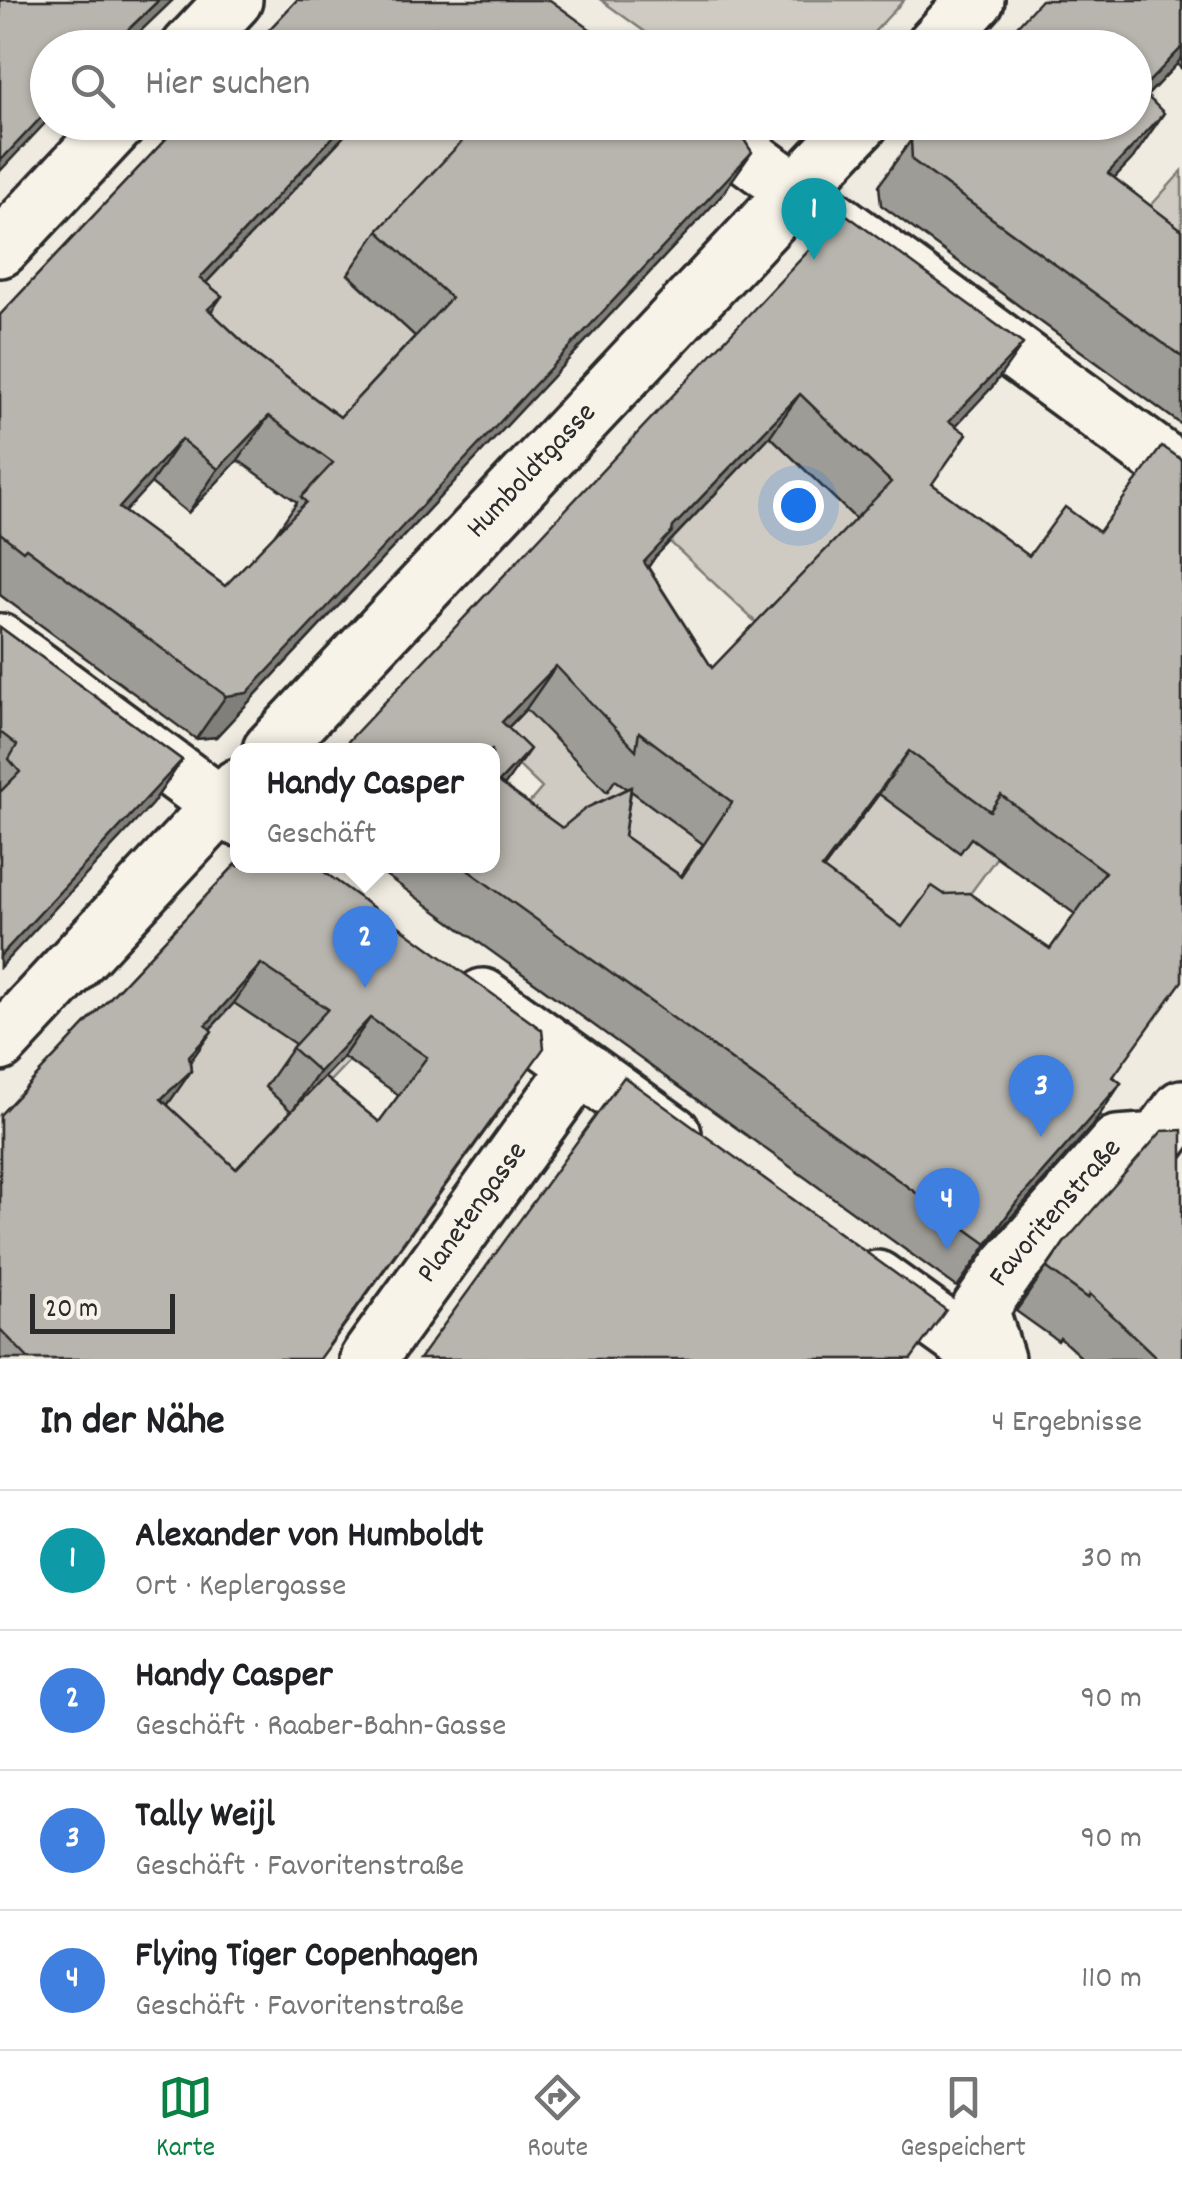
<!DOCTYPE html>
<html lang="de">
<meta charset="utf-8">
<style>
:root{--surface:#fff;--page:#f6f6f6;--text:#202124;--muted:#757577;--line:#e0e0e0;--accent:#0b8043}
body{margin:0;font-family:Dekko,sans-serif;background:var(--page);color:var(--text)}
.scale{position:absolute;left:30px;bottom:25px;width:145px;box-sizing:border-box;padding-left:10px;border:5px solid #2b2b2b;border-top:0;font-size:28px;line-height:35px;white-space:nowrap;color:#2b2b2b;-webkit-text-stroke:8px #f7f3e8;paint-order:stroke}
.you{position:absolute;left:798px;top:505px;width:35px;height:35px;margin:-25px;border:8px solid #fff;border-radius:50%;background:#1a73e8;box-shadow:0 0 0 15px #1a73e833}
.badge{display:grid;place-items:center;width:65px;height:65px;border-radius:50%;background:var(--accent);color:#fff;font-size:32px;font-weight:700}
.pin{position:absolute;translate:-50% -82px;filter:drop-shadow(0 2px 5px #0008)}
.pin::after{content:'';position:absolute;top:52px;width:35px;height:30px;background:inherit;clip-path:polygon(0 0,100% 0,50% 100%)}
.popup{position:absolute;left:230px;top:743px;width:270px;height:130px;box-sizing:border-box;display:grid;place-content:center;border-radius:20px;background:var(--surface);filter:drop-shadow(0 2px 8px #0005);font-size:32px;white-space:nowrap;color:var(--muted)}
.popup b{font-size:38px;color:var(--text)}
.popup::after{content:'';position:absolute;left:50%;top:100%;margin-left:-20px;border:20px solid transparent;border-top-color:var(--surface)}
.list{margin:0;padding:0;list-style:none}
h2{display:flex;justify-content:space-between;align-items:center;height:130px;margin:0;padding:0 40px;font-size:42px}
h2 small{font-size:32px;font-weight:400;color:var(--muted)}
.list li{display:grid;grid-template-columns:65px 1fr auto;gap:30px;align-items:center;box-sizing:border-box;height:140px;padding:0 40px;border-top:2px solid var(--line)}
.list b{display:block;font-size:38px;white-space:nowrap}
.list p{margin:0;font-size:32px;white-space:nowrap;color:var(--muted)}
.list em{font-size:32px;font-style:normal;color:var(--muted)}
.icon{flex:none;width:55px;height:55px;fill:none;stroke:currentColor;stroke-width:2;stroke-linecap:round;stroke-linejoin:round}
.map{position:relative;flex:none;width:1182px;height:1359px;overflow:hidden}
.search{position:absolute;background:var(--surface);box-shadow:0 2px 8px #0004;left:30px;right:30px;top:30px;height:110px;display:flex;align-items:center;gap:25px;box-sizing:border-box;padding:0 35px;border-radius:55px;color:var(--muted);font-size:38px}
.sheet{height:690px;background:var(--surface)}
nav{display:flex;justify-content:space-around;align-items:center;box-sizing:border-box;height:140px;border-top:2px solid var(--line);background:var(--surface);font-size:28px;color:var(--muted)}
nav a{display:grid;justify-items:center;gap:5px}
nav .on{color:var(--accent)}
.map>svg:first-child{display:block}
.green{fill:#cfcbc2;stroke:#7d7b76;stroke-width:2.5}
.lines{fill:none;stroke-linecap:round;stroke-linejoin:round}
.minor-casing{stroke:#2b2b2b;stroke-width:62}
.minor{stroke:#f7f3e8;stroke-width:55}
.wall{fill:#9e9c96;stroke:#2b2b2b;stroke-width:2.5;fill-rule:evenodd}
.shaded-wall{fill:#817f7a;stroke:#2b2b2b;stroke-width:2.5}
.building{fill:#b8b5ae;stroke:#2b2b2b;stroke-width:2.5;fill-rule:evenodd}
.labels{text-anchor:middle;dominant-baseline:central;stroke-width:10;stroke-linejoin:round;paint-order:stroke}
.street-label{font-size:30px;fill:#2b2b2b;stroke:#f7f3e8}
</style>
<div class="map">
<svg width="1182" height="1359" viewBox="0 0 1182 1359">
<rect width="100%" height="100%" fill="#efebe0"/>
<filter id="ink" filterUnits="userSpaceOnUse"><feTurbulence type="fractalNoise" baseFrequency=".01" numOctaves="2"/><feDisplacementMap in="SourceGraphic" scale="20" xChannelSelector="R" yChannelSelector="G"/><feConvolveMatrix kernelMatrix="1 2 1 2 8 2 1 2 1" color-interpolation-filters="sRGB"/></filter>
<g filter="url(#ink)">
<g class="green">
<path d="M 601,0 L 904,0 L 860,47 L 666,47 Z"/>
<path d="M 477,122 L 485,128 L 348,275 L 426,346 L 348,429 L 167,312 L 347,123 Z"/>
<path d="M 1182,171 L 1182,279 L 1114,247 Z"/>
<path d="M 770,436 L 861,524 L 762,628 L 670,542 Z"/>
<path d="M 561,673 L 761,887 L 702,971 L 577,841 L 525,808 L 542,788 L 494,742 Z"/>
<path d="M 890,779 L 997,857 L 939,936 L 792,911 Z"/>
<path d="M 239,997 L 304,1031 L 349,1061 L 209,1208 L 129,1115 Z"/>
</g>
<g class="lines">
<g class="minor-casing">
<g id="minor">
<path d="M 189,48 L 234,0"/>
<path d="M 932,48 L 976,0"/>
<path d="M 701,122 L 1182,474"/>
<path d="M 0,249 L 119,122"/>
<path d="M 0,642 L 238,818"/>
<path id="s1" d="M 271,750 L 861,122"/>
<path d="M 483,997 L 673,1134"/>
<path d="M 0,1043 L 238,787"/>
<path d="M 877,1279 L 988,1359"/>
<path id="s2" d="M 368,1359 L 579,1067"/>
<path id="s3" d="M 996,1359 L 980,1309 L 1009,1267 L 1117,1144 L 1158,1141 L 1182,1108"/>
</g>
</g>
<use href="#minor" class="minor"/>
</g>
<g class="wall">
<path d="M 297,0 L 616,48 L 252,48 Z"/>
<path d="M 1182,0 L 1182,69 L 1177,64 L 1147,96 L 1133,158 L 1114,178 L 1182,230 L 1182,425 L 881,205 L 879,185 L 911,140 Z"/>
<path d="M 182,122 L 357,122 L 206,283 L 222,296 L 211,312 L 259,357 L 340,417 L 415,336 L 348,274 L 378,231 L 479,124 L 477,122 L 723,122 L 721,196 L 216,737 L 196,739 L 0,595 L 0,315 ZM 238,460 L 297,502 L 273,537 L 225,586 L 124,512 L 151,483 L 188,513 Z"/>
<path d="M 844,213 L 993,386 L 956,425 L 932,484 L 1029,556 L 1099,532 L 1114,1077 L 1121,1083 L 1092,1126 L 986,1246 L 957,1287 L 373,866 L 492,866 L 492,750 ZM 770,436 L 856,519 L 712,668 L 648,567 L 655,557 ZM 526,709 L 607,792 L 615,780 L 628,789 L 562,828 L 504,786 L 508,728 ZM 631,791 L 703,844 L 681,876 L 624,836 ZM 879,794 L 960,853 L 971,838 L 1075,914 L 1050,949 L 944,894 L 902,927 L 823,869 Z"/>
<path d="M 0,627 L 182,760 L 152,804 L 0,967 Z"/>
<path d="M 238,862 L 517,1087 L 320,1359 L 0,1359 L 0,1115 ZM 234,1003 L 295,1044 L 265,1087 L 291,1111 L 236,1169 L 167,1105 L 191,1071 L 190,1062 L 210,1029 ZM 343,1057 L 399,1095 L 379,1122 L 324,1077 Z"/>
<path d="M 1064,1243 L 1182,1359 L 1083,1359 L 1060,1338 L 1058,1341 L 1016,1311 Z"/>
</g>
<g class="shaded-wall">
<path d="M 159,0 L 173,0 L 123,48 L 109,48 Z"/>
<path d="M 1182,47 L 1182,57 L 1177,64 L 1134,109 L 1141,90 Z"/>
<path d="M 48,110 L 48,120 L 0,171 L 0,161 Z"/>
<path d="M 1164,113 L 1133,158 L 1076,218 L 1108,173 Z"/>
<path d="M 347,122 L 357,122 L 170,321 L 200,278 Z"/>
<path d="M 752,152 L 721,196 L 216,737 L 196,739 L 226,696 Z"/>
<path d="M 1023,344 L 993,386 L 920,464 L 949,421 Z"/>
<path d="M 800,394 L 770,436 L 655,557 L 643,575 L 644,562 L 673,527 Z"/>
<path d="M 269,416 L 238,460 L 188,513 L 218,469 Z"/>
<path d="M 181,439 L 151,483 L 88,552 L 119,508 Z"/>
<path d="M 556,666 L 526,709 L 486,750 L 502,722 Z"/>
<path d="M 530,749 L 500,792 L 499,782 Z"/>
<path d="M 909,751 L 879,794 L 792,911 L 822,868 Z"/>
<path d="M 182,760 L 152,804 L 0,967 L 0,956 Z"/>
<path d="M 261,964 L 234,1003 L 179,1063 L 206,1025 Z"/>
<path d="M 370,1018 L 343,1057 L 292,1111 L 319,1072 Z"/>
<path d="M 212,1031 L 185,1069 L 189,1056 Z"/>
<path d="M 191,1071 L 164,1110 L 161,1099 Z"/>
<path d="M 1121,1083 L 1092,1126 L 985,1247 L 1015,1204 Z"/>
</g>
<g class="building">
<path d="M 0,0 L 159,0 L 109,48 L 48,48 L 48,110 L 0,161 Z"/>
<path d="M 297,0 L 550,0 L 616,48 L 464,48 L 436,27 L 417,48 L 252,48 Z"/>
<path d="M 1041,0 L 1182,0 L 1182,47 L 1141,90 L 1164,113 L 1108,173 L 1182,230 L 1182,357 L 912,160 L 911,140 L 927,122 L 1134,122 L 1134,48 L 997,48 Z"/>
<path d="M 182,122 L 347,122 L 200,278 L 222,296 L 208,309 L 259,357 L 340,417 L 451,298 L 378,231 L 480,122 L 723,122 L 741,135 L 752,152 L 247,693 L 226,696 L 26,548 L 23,551 L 0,533 L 0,315 ZM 269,416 L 333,463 L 301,497 L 306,502 L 225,586 L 119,508 L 181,439 L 218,469 Z"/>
<path d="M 844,213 L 1023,344 L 949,421 L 967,434 L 932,484 L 1029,556 L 1065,507 L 1099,532 L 1162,446 L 1182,460 L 1182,981 L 1113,1077 L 1121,1083 L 1015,1204 L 987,1244 L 462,866 L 492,866 L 492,750 L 340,750 ZM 800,394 L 891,482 L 712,668 L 644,562 L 672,532 L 673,527 ZM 556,666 L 636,750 L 639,732 L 732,802 L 682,877 L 624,836 L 631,787 L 586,808 L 562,828 L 499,782 L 530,749 L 502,722 ZM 909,751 L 990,811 L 1001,795 L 1105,872 L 1050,949 L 969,893 L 944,894 L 932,886 L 902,927 L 822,868 Z"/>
<path d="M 0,627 L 182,760 L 0,956 L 0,792 L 20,772 L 9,759 L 17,745 L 0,732 Z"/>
<path d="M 238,862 L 238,866 L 316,866 L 542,1030 L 544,1048 L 319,1359 L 29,1359 L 0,1329 L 0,1115 ZM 261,964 L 328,1009 L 292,1048 L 319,1072 L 370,1018 L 427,1057 L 379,1122 L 324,1077 L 236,1169 L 161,1099 L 191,1071 L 189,1056 L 212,1031 L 206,1025 Z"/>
<path d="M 624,1077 L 946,1310 L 911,1359 L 419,1359 Z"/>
<path d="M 1182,1130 L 1182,1359 L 1158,1359 L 1090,1294 L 1088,1298 L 1047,1268 L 1064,1243 L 1162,1131 Z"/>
</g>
</g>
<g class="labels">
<g class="street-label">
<text stroke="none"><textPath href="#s1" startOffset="382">Humboldtgasse</textPath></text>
<text stroke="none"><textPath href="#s2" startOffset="180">Planetengasse</textPath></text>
<text stroke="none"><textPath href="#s3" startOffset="175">Favoritenstraße</textPath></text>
</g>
</g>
</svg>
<div class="scale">20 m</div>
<div class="you"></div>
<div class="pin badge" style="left:814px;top:260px;background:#0f9aa8">1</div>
<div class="pin badge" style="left:365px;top:988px;background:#3f7fe0">2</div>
<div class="popup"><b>Handy Casper</b>Geschäft</div>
<div class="pin badge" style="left:1041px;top:1137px;background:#3f7fe0">3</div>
<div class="pin badge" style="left:947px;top:1250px;background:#3f7fe0">4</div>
<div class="search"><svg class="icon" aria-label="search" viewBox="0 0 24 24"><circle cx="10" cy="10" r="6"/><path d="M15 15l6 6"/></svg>Hier suchen</div>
</div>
<section class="sheet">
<h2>In der Nähe<small>4 Ergebnisse</small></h2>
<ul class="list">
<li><span class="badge" style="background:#0f9aa8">1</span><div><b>Alexander von Humboldt</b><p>Ort · Keplergasse</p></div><em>30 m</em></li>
<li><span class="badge" style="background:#3f7fe0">2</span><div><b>Handy Casper</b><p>Geschäft · Raaber-Bahn-Gasse</p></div><em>90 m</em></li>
<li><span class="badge" style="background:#3f7fe0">3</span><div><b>Tally Weijl</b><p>Geschäft · Favoritenstraße</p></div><em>90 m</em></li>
<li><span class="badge" style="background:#3f7fe0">4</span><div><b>Flying Tiger Copenhagen</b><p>Geschäft · Favoritenstraße</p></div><em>110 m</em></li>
</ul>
</section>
<nav>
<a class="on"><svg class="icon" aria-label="map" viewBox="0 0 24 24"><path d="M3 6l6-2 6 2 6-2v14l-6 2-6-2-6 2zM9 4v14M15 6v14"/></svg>Karte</a>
<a><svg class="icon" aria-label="directions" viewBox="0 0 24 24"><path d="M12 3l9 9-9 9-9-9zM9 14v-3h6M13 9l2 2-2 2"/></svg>Route</a>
<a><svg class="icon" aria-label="saved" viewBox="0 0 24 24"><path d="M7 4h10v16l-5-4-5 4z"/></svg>Gespeichert</a>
</nav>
